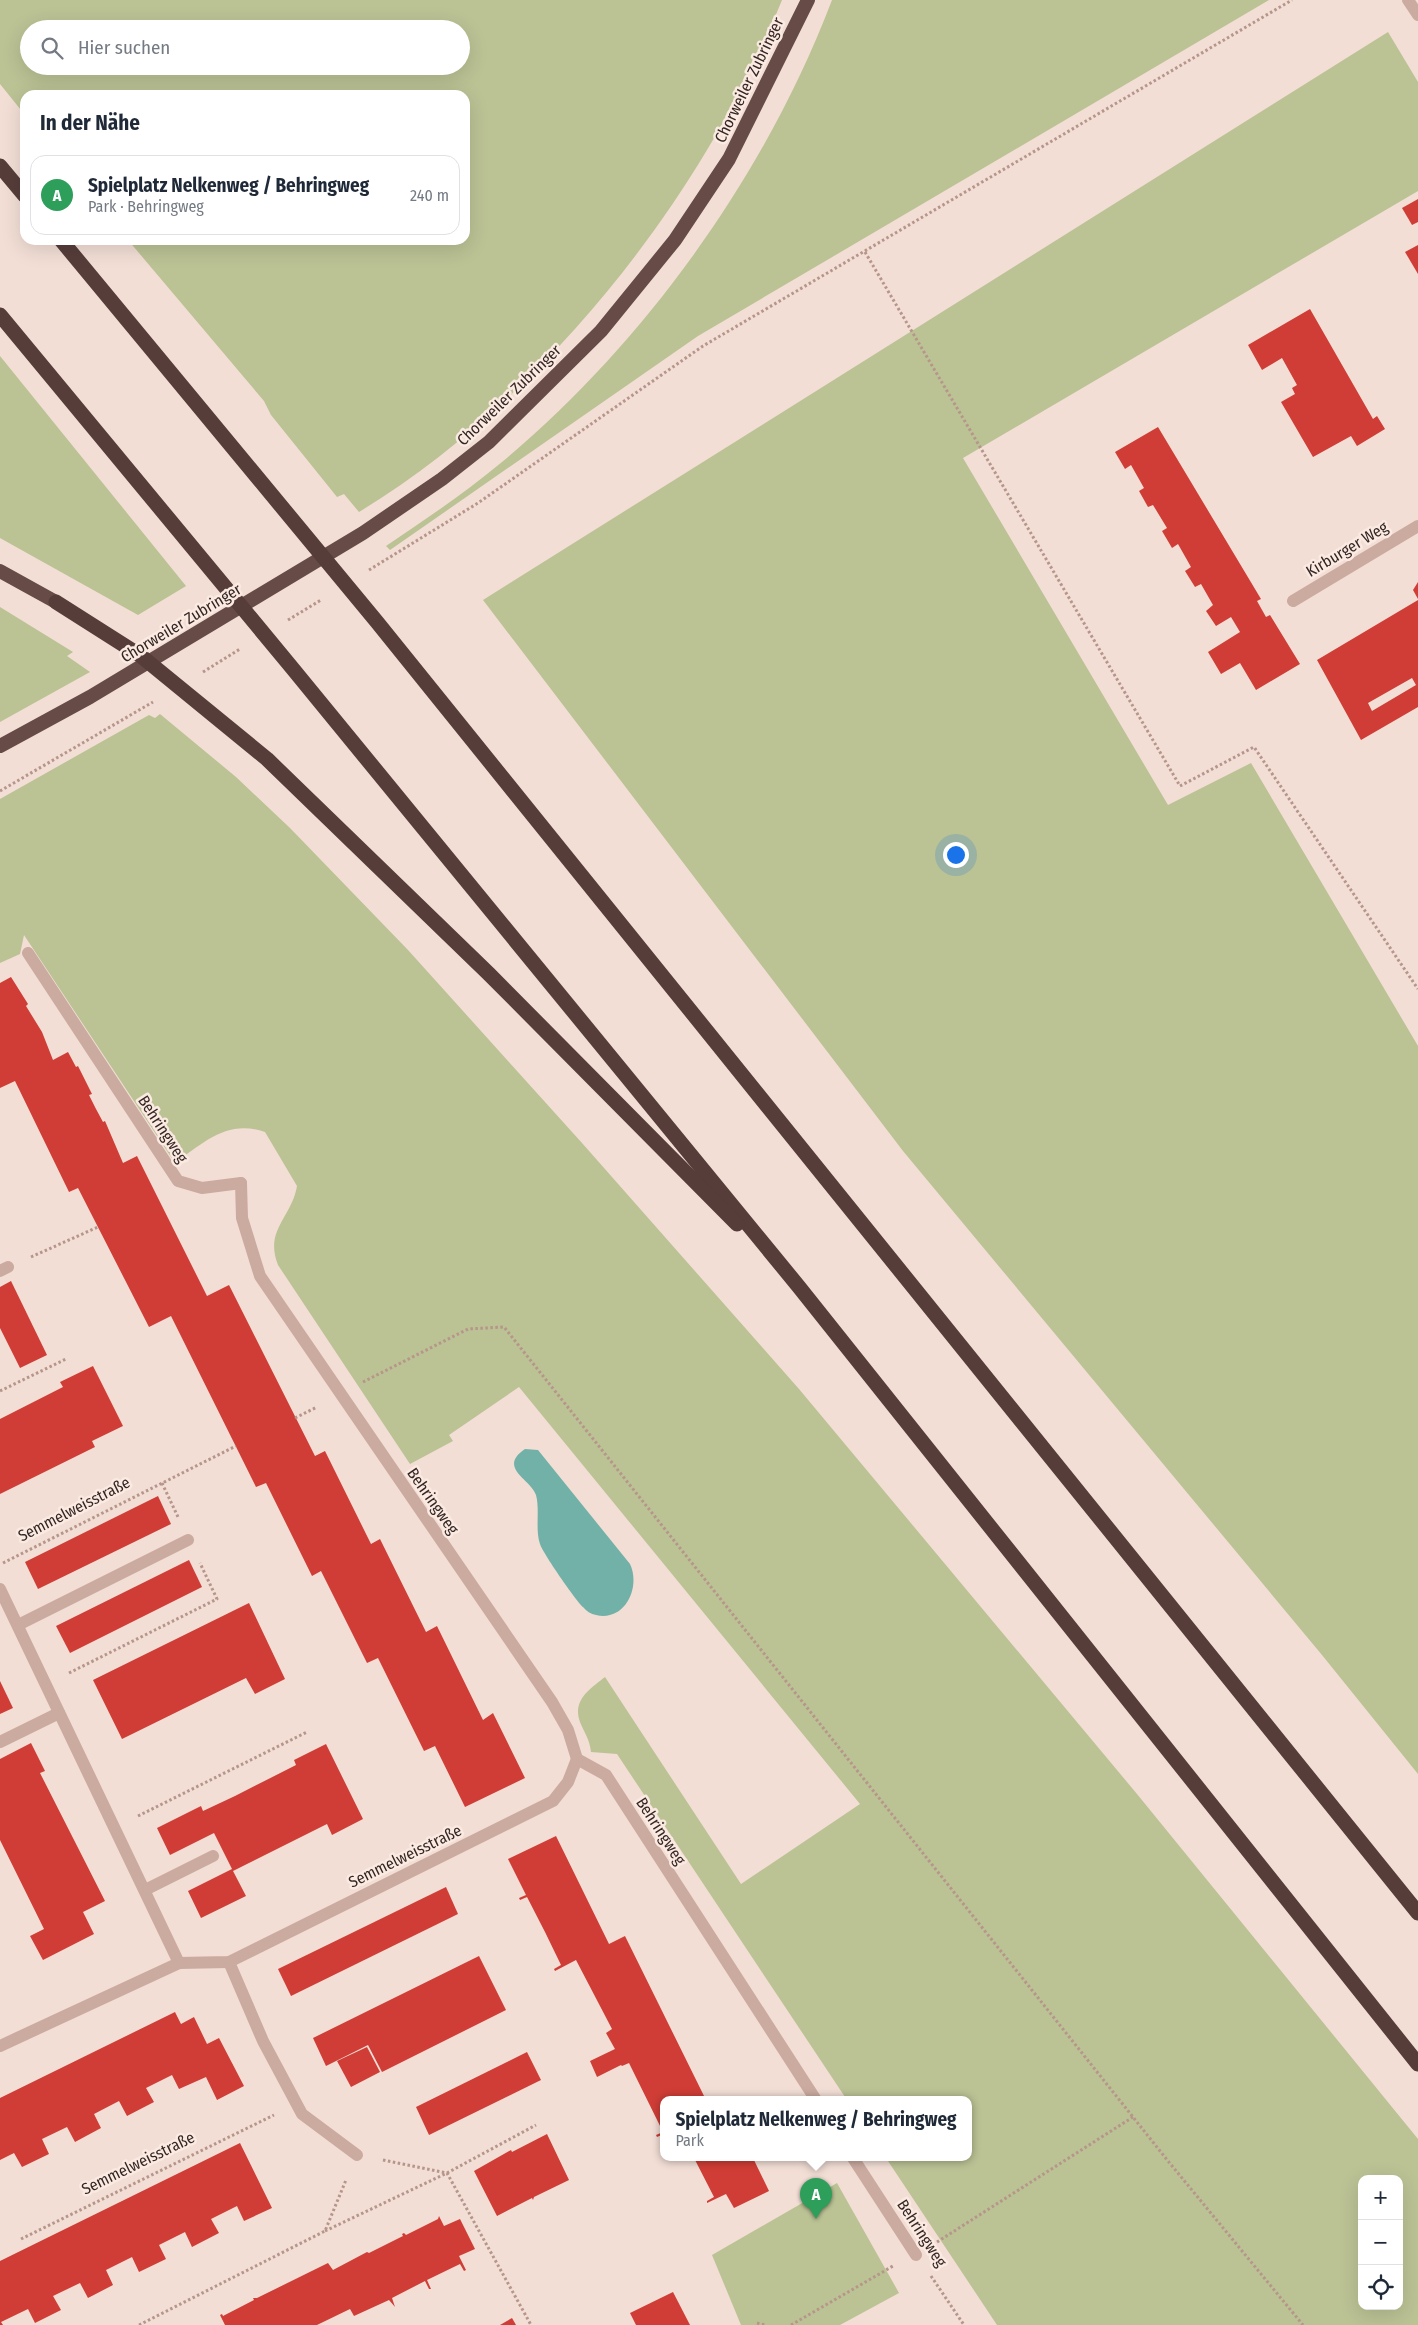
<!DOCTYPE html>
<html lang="de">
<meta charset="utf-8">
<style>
:root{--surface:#fff;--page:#f6f6f7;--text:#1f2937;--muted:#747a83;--line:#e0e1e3;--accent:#0b8043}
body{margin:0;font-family:"Fira Sans Condensed",sans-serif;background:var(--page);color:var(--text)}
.controls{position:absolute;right:15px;bottom:15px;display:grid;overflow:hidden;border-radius:10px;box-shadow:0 5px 20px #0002}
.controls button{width:45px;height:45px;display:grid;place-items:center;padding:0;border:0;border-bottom:1px solid var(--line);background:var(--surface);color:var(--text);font:25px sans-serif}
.you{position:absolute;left:955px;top:854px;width:18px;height:18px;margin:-12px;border:4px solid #fff;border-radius:50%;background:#1a73e8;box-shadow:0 0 0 8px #1a73e833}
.badge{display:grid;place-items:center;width:32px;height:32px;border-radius:50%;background:var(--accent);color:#fff;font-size:16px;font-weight:700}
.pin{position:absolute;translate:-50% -41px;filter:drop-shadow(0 1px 2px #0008)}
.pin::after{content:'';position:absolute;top:26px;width:18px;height:15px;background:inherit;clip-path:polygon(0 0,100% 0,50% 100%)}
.popup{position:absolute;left:660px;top:2096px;width:312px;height:65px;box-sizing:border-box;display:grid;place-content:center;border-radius:10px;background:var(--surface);filter:drop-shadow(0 1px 4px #0005);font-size:16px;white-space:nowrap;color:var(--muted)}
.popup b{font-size:19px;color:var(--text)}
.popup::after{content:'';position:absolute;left:50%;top:100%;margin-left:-10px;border:10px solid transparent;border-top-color:var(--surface)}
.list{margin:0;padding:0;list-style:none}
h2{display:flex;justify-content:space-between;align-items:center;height:65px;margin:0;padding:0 20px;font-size:21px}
h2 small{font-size:16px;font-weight:400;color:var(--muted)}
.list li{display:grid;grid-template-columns:32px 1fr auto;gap:15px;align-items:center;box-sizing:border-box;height:80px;margin:0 10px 10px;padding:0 10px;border:1px solid var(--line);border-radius:15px}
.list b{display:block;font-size:19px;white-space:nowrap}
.list p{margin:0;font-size:16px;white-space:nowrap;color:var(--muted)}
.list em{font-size:16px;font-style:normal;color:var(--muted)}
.icon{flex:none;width:28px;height:28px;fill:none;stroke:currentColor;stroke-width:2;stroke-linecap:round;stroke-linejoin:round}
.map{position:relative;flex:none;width:1418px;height:2325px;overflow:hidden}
.search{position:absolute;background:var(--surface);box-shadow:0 5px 20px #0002;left:20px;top:20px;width:450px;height:55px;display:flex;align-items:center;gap:12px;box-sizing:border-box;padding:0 18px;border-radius:28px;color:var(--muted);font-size:19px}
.panel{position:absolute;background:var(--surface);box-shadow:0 5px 20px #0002;left:20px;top:90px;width:450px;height:155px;border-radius:15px}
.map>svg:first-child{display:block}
.green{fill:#bbc294;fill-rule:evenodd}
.water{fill:#72b1a7}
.building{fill:#cf3d36;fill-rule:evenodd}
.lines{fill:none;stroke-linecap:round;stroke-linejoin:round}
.path{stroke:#b6958b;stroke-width:3;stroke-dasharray:2.5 2.5;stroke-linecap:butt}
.service{stroke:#cbaba0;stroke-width:12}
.minor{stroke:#cbaba0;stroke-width:12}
.trunk{stroke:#664b47;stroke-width:14}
.motorway{stroke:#563d3a;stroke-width:15}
.labels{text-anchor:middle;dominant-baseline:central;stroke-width:5;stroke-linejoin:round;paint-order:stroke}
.street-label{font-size:16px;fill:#342624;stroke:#faeae1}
</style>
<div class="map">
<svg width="1418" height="2325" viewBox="0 0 1418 2325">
<rect width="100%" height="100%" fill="#f2ded5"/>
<g class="green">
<path d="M 0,0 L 782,0 C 702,199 543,400 359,512 L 344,494 L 337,497 L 271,415 L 264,401 L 128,240 L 465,240 L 465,95 L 25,95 L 25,115 L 0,84 ZM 29,29 L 461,29 L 461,66 L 29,66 Z"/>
<path d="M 832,0 L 1269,0 L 698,336 L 390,550 L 386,546 C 426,519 465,493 502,462 C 645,343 766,174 832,0 Z"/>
<path d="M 1388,32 L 1418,82 L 1418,191 L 963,458 L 1168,805 L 1251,763 L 1418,1046 L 1418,1774 L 1322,1655 L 903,1151 L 483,600 Z"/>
<path d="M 0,356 L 186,586 L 138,615 L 0,538 Z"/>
<path d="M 0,607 L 73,652 L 67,656 L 90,672 L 0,722 Z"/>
<path d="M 160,714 L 236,777 L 290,828 L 408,950 L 582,1143 L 799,1389 L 1137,1794 L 1418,2139 L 1418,2325 L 997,2325 L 886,2158 L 968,2158 L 968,2100 L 847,2100 L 617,1754 L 591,1752 C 590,1740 584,1732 580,1722 C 572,1700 590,1689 605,1677 L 741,1884 L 860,1804 L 519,1387 L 449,1435 L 453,1441 L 410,1464 L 278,1265 C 264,1230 292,1217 297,1186 L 265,1132 C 228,1119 204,1142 175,1163 L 24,935 L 20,954 L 0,963 L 0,799 L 149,715 L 155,718 ZM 1362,2179 L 1399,2179 L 1399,2306 L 1362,2306 Z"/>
<path d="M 837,2183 L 899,2293 L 840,2325 L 741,2325 L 712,2255 Z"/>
</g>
<path class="water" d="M 525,1449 L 538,1450 L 630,1564 C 641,1587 625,1622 596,1615 C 591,1614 586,1611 583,1607 C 577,1602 542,1552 540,1544 C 535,1529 540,1510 536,1495 C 531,1479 497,1468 525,1449 Z"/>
<g class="building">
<path d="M 1418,199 L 1418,222 L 1412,225 L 1402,208 Z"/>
<path d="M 1418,245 L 1418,274 L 1405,252 Z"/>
<path d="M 1310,309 L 1373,419 L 1377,416 L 1385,429 L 1357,446 L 1351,436 L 1313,457 L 1281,402 L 1295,394 L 1292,388 L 1297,385 L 1282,358 L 1262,370 L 1248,345 Z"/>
<path d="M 1158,427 L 1261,599 L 1257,601 L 1266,617 L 1270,615 L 1300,664 L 1256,690 L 1240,663 L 1221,674 L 1208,652 L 1240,632 L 1231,617 L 1216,626 L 1206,611 L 1213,605 L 1201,584 L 1195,587 L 1185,571 L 1191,567 L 1178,544 L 1172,548 L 1162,531 L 1167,528 L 1153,505 L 1148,507 L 1139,491 L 1144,488 L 1131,465 L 1125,469 L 1115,452 Z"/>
<path d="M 1418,582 L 1418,599 L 1413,590 Z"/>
<path d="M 1418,600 L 1418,707 L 1361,740 L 1317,660 ZM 1412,678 L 1416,685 L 1372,711 L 1368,703 Z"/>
<path d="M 11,977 L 28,1004 L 26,1006 L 42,1032 L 53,1060 L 68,1052 L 76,1067 L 78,1066 L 92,1094 L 89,1095 L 96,1109 L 103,1122 L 105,1121 L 123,1163 L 137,1156 L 207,1296 L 229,1285 L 315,1456 L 325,1451 L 371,1544 L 380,1539 L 426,1632 L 437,1626 L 483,1720 L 493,1713 L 525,1778 L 465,1807 L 435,1746 L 424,1751 L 378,1658 L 367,1663 L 321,1571 L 312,1576 L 266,1483 L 256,1487 L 171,1316 L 149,1327 L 78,1188 L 69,1192 L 15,1081 L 0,1088 L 0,983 Z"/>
<path d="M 11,1281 L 47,1355 L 20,1368 L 0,1328 L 0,1287 Z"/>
<path d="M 93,1366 L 123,1426 L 92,1441 L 95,1447 L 0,1494 L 0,1419 L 63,1387 L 60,1382 Z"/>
<path d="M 158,1496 L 171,1524 L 38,1589 L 25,1562 Z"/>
<path d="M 189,1560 L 202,1587 L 70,1653 L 56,1626 Z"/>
<path d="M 249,1603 L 285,1679 L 255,1694 L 246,1678 L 122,1739 L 93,1680 Z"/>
<path d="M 0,1681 L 13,1708 L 0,1714 Z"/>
<path d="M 31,1743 L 45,1771 L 40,1773 L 105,1901 L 83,1912 L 94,1934 L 43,1960 L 30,1936 L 44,1929 L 0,1840 L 0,1759 Z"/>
<path d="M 326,1744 L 363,1819 L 332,1835 L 327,1824 L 233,1871 L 246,1896 L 201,1918 L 188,1891 L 232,1869 L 214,1833 L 170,1855 L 157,1828 L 201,1806 L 203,1811 L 235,1796 L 296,1765 L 294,1760 Z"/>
<path d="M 556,1836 L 609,1944 L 625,1936 L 706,2100 L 664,2100 L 664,2134 L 657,2137 L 656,2135 L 663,2132 L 629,2063 L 622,2066 L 621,2065 L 597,2077 L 590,2061 L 615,2049 L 606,2033 L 612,2029 L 576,1960 L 555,1971 L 554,1969 L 561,1965 L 545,1932 L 527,1897 L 520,1900 L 519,1898 L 526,1895 L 508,1859 Z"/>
<path d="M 446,1887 L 458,1914 L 291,1996 L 278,1969 Z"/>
<path d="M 479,1956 L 506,2010 L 382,2072 L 368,2045 L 326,2066 L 313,2038 Z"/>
<path d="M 175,2012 L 181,2024 L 194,2017 L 207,2044 L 219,2038 L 244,2086 L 217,2100 L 206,2077 L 179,2089 L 172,2075 L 146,2088 L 154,2102 L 127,2116 L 119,2101 L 94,2114 L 101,2128 L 75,2142 L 67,2127 L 42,2139 L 49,2154 L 22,2167 L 14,2153 L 0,2160 L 0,2098 Z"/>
<path d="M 367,2047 L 380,2072 L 351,2087 L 337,2061 Z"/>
<path d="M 527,2052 L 541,2080 L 429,2135 L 416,2107 Z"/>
<path d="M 547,2134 L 569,2180 L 534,2197 L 533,2200 L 532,2198 L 497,2216 L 474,2171 L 511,2150 L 512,2152 Z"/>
<path d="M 240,2143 L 272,2208 L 244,2221 L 237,2206 L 211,2219 L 219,2233 L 192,2247 L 185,2232 L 159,2245 L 166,2259 L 139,2272 L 132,2257 L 106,2270 L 113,2285 L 88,2298 L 80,2283 L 53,2296 L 61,2310 L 35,2323 L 28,2309 L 1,2322 L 3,2325 L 0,2325 L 0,2261 Z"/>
<path d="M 694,2158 L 753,2158 L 769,2191 L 734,2208 L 726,2194 L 707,2203 L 707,2201 L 714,2197 Z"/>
<path d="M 439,2216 L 444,2226 L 460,2219 L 475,2249 L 459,2256 L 466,2270 L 464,2271 L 460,2264 L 427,2280 L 431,2289 L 429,2289 L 425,2281 L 392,2298 L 395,2307 L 389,2300 L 354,2316 L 350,2309 L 317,2325 L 225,2325 L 220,2315 L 222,2314 L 223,2316 L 254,2300 L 253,2298 L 257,2298 L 328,2263 L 333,2270 L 367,2252 L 369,2253 L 403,2236 L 402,2234 L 404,2233 L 406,2235 L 438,2219 Z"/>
<path d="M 673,2292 L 690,2325 L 636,2325 L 630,2313 Z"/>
<path d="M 512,2318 L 516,2325 L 500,2325 Z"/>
</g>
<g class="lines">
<g class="path">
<path d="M 865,252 L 1180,786 L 1254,747 L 1418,989"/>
<path d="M 369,570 L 478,503 L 703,346 L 1292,0"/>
<path d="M 288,620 L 321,600"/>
<path d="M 203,672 L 240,649"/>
<path d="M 0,791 L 153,702"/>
<path d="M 31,1257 L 98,1227"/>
<path d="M 363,1382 L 468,1329 L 504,1327 L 1168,2161 L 1303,2325"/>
<path d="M 0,1391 L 66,1359"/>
<path d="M 295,1418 L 317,1407"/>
<path d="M 162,1483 L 178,1517"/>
<path d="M 3,1563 L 236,1446"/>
<path d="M 69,1673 L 217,1599 L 200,1563"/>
<path d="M 138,1816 L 307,1732"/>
<path d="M 383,2160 L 447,2173 L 531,2325"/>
<path d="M 325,2231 L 447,2173 L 536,2125"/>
<path d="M 21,2239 L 274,2115"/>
<path d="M 937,2242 L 1133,2117"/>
<path d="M 931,2276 L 964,2325"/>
<path d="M 757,2323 L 765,2325"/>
<path d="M 139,2325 L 325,2231 L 346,2180"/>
<path d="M 791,2325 L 893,2266"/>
</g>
<g class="service">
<path d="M 28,953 L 178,1181 L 202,1188 L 241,1183"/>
<path d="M 18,1625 L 188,1540"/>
<path d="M 0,1742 L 59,1713"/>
<path d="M 145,1890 L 213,1856"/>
</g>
<g class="minor">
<path d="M 1408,0 L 1418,15"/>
<path d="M 1293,601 L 1418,526"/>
<path d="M 241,1183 L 242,1218 L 260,1276 L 552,1702 L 568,1730 L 577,1759 L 606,1775 L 816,2100"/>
<path d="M 0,1271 L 8,1267"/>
<path d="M 0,1589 L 179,1963"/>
<path d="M 229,1962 L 263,2041 L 302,2114 L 357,2155"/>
<path d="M 0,2046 L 179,1963 L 229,1962 L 553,1801 L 568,1782 L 577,1759"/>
<path d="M 853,2158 L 916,2255"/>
</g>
<g class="trunk">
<path d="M 0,571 L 56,602"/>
<path d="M 0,746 L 90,697 L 363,533 L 442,479 L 489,442 L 601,331 L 675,240 L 729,159 L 808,0"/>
</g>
<g class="motorway">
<path d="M 0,166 L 25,196"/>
<path d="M 61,240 L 377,622 L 1418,1913"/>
<path d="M 0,315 L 293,669 L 799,1287 L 1418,2064"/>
<path d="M 56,602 L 141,656 L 267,759 L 489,974 L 737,1224"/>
</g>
</g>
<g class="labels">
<g class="street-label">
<text transform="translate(749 80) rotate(-64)">Chorweiler Zubringer</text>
<text transform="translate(509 395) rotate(-44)">Chorweiler Zubringer</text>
<text transform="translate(1347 549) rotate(-31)">Kirburger Weg</text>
<text transform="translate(181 623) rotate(-31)">Chorweiler Zubringer</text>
<text transform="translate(163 1129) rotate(57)">Behringweg</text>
<text transform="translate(433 1501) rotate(55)">Behringweg</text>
<text transform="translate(74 1509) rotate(-27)">Semmelweisstraße</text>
<text transform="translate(661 1831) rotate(57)">Behringweg</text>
<text transform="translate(405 1856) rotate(-26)">Semmelweisstraße</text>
<text transform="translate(138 2163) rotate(-26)">Semmelweisstraße</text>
<text transform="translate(922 2233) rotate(57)">Behringweg</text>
</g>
</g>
</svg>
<div class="controls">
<button>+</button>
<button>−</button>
<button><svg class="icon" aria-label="locate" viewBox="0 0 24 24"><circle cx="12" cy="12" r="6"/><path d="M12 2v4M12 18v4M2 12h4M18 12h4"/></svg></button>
</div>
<div class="you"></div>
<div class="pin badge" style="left:816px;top:2219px;background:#2e9e5b">A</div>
<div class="popup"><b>Spielplatz Nelkenweg / Behringweg</b>Park</div>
<div class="search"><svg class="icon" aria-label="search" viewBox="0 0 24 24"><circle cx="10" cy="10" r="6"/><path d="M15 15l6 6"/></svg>Hier suchen</div>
<section class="panel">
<h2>In der Nähe<small></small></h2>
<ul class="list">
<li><span class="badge" style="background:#2e9e5b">A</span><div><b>Spielplatz Nelkenweg / Behringweg</b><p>Park · Behringweg</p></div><em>240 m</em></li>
</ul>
</section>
</div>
